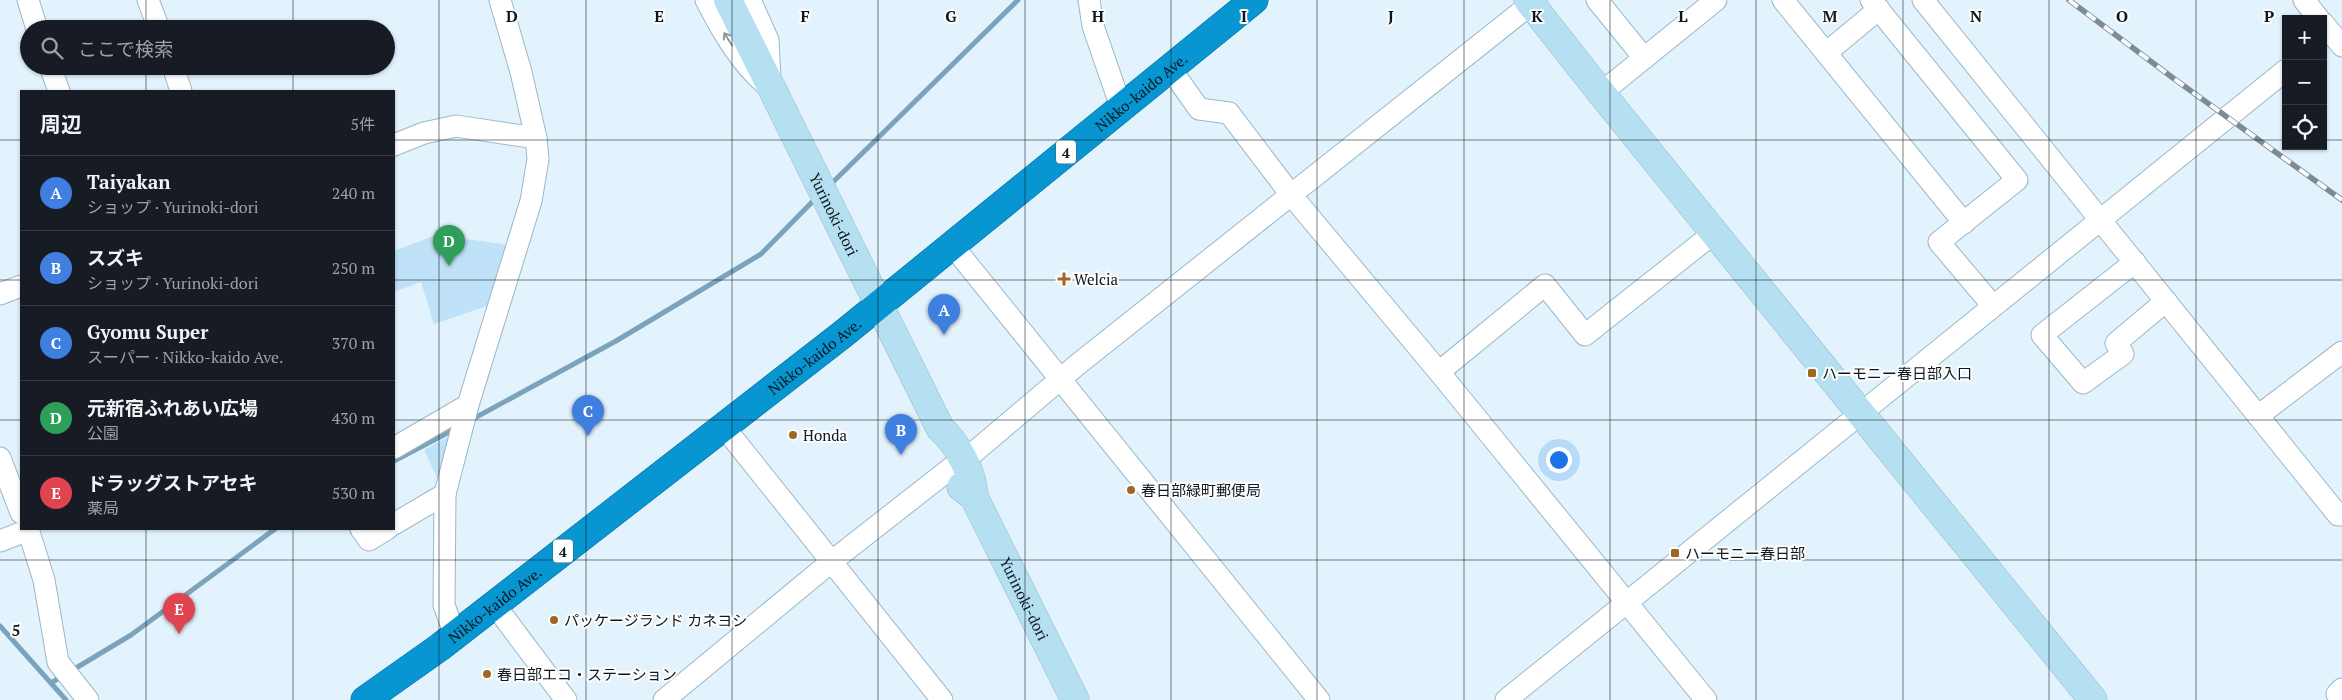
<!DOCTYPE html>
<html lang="ja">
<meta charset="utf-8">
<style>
:root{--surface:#171b24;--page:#242831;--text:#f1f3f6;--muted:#9ea1a6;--line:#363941;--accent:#ea580c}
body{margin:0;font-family:"PT Serif","Noto Sans JP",serif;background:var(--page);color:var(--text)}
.controls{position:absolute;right:15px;top:15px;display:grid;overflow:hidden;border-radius:0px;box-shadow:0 1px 4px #0004}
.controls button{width:45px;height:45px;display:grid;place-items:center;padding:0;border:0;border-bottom:1px solid var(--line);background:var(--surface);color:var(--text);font:25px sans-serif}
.you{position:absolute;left:1558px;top:459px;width:18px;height:18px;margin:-12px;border:4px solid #fff;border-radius:50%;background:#1a73e8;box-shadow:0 0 0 8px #1a73e833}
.badge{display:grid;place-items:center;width:32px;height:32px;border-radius:50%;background:var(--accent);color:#fff;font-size:16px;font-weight:700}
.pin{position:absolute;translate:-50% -41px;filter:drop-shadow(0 1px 2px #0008)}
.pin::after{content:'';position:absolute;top:26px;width:18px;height:15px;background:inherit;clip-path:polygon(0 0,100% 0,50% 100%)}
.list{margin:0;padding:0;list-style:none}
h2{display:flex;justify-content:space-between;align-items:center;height:65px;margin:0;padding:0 20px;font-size:21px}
h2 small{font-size:16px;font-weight:400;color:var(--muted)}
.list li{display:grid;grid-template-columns:32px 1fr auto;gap:15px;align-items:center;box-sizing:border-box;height:75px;padding:0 20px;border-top:1px solid var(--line)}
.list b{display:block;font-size:19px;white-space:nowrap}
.list p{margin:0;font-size:16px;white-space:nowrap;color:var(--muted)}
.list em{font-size:16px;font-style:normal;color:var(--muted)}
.icon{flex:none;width:28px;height:28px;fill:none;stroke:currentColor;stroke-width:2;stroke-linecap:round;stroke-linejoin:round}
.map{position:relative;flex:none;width:2342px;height:700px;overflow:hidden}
.search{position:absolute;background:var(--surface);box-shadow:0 1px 4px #0004;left:20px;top:20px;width:375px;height:55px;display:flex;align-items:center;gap:12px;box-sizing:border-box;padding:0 18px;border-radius:28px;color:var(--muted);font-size:19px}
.panel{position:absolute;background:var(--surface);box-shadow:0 1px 4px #0004;left:20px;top:90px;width:375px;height:440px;border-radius:0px}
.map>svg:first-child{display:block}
.green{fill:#bfe2f8}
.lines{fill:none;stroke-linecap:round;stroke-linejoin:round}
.stream{stroke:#7ca3bc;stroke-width:5}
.street-casing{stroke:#9db7c8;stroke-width:23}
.secondary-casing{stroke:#9db7c8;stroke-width:29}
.highway-casing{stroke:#096a93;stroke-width:29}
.street{stroke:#fff;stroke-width:21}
.secondary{stroke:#b5e0f2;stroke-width:28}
.highway{stroke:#0796d2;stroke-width:28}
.rail-casing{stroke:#7d8b93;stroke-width:5.5}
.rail{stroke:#fdfdfd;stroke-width:4;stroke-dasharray:11;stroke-linecap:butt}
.oneway{stroke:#929799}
.grid{fill:none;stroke:#0d171d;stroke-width:1;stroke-opacity:0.55}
.poi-dot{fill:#9e6822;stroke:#fdfdfd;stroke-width:2}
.labels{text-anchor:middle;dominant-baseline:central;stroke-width:4;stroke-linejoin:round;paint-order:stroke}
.shield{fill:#fdfdfd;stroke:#555c60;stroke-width:1}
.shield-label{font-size:14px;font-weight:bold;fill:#0d171d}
.street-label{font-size:15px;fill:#0d171d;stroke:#fdfdfd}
.poi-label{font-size:15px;fill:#0d171d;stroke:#fdfdfd;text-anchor:start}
.grid-label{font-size:16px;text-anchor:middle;font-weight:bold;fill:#0d171d;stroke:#fdfdfd;stroke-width:4;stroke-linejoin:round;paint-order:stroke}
</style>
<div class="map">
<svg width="2342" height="700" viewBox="0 0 2342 700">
<rect width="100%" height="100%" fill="#e2f3fd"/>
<g class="green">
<path d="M 436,235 L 510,245 L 493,304 L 434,324 L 421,282 L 394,292 L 394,251 Z"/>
<path d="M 457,432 L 442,488 L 424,450 Z"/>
</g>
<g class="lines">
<g class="stream">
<path d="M 829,186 L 1018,0"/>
<path d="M 471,420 L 616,341 L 761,254 L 817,197"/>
<path d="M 394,461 L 455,429"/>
<path d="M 0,626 L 66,700"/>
<path d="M 71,671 L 131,635 L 275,529"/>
<path d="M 51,683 L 64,675"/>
</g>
<g class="street-casing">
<g id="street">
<path d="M 28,0 L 37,29"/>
<path d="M 148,0 L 159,29"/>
<path d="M 706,0 C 722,31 739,61 765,84"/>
<path d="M 750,0 L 768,40 L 770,79"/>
<path d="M 1089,0 L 1093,26 L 1121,107"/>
<path d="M 1597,0 L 1644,58"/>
<path d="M 1783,0 L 1964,223"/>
<path d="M 1871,0 L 2017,180 L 1939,242 L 1993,306"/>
<path d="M 1923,0 L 2338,515 L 2342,515"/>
<path d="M 2304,0 L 2319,19"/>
<path d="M 2323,23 L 2342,46"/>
<path d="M 1826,53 L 1879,9"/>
<path d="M 50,66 L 59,91"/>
<path d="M 173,66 L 181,91"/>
<path d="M 1170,68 L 1199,109 L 1229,113 L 1292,196 L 1439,372 L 1706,700"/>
<path d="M 1601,93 L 1716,0"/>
<path d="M 394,145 L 424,133 L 456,126 L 536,138"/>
<path d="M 952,245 L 1319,700"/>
<path d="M 2135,262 L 2042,335 L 2083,383 L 2123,354 L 2116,343 L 2166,301"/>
<path d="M 0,294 L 21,286"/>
<path d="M 1439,372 L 1545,285 L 1585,335 L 1714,233"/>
<path d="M 2258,416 L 2342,352"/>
<path d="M 724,427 L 942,700"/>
<path d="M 394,448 L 468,405"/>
<path d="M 0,458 L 21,513"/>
<path d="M 962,459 L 972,454 L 1077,365 L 1536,0"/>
<path d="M 394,524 L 445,494"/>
<path d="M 28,529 L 44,580 L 58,662 L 88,700"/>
<path d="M 361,529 L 369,540 L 387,529"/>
<path d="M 0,541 L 28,530"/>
<path d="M 494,604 L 566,700"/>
<path d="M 455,635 L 444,605 L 445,494 L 468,405 L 531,201 L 538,159 L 536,138 L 521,72 L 500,0"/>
<path d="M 664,700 L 831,562 L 951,468"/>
<path d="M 1506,700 L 2286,70"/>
<path d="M 2342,700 L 2337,694 L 2342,689"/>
</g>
</g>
<g class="secondary-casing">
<g id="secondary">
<path id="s1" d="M 728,0 L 940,428 C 958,444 973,473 974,497"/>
<path d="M 1528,0 L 1601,93 L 2093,700"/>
<path id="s2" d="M 961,487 L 974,497 L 1075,700"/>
</g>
</g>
<g class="highway-casing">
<g id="highway">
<path id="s3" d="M 365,700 L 440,647 L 843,334 L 1254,0"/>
</g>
</g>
<use href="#street" class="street"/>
<use href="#secondary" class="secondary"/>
<use href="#highway" class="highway"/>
<g class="rail-casing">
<path id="rail" d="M 2069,0 L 2173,78 L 2342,200"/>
</g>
<use href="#rail" class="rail"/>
</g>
<defs><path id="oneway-shaft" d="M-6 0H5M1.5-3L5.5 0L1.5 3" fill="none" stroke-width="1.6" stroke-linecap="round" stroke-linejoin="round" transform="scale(1.25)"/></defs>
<use class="oneway" href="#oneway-shaft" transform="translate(728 39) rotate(-123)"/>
<path class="grid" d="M 146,0 L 146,29M 293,0 L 293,29M 439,0 L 439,700M 586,0 L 586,700M 732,0 L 732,700M 878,0 L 878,700M 1025,0 L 1025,700M 1171,0 L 1171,700M 1317,0 L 1317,700M 1464,0 L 1464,700M 1610,0 L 1610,700M 1756,0 L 1756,700M 1903,0 L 1903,700M 2049,0 L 2049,700M 2196,0 L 2196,700M 146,66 L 146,91M 293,66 L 293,91M 0,140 L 21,140M 394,140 L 2286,140M 2323,140 L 2342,140M 0,280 L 21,280M 394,280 L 2342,280M 0,420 L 21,420M 394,420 L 2342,420M 146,529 L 146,700M 293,529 L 293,700M 0,560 L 2342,560"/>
<g class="poi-dot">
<path d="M1061.5 271.5h5v5h5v5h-5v5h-5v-5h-5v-5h5z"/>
<rect x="1807" y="368" width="10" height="10" rx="2.5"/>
<circle cx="793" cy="435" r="5"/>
<circle cx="1131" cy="490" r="5"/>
<rect x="1670" y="548" width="10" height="10" rx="2.5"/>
<circle cx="554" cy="620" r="5"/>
<circle cx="487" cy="674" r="5"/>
</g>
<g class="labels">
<g class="shield">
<rect x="1056" y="140.5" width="20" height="23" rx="4"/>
<rect x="553" y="539.5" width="20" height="23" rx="4"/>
</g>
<g class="shield-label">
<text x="1066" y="152">4</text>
<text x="563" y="551">4</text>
</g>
<g class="street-label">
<text stroke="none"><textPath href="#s3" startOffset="986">Nikko-kaido Ave.</textPath></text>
<text stroke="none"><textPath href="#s1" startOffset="239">Yurinoki-dori</textPath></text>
<text stroke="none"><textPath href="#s3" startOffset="566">Nikko-kaido Ave.</textPath></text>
<text stroke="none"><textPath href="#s2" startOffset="130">Yurinoki-dori</textPath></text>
<text stroke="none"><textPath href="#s3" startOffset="161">Nikko-kaido Ave.</textPath></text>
</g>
<g class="poi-label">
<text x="1074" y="279">Welcia</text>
<text x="1822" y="373">ハーモニー春日部入口</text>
<text x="803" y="435">Honda</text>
<text x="1141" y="490">春日部緑町郵便局</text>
<text x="1685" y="553">ハーモニー春日部</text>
<text x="564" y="620">パッケージランド カネヨシ</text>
<text x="497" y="674">春日部エコ・ステーション</text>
</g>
</g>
<g class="grid-label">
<text x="512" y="22">D</text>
<text x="659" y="22">E</text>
<text x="805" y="22">F</text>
<text x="951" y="22">G</text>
<text x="1098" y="22">H</text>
<text x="1244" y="22">I</text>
<text x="1391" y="22">J</text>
<text x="1537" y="22">K</text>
<text x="1683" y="22">L</text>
<text x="1830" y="22">M</text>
<text x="1976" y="22">N</text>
<text x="2122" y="22">O</text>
<text x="2269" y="22">P</text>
<text x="16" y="636">5</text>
</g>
</svg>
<div class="controls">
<button>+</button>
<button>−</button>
<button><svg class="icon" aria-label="locate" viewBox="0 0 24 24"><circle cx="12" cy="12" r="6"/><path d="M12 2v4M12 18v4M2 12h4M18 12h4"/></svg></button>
</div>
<div class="you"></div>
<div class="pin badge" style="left:944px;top:335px;background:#3f7fe0">A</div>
<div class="pin badge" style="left:901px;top:455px;background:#3f7fe0">B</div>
<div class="pin badge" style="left:588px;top:436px;background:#3f7fe0">C</div>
<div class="pin badge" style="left:449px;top:266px;background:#2e9e5b">D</div>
<div class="pin badge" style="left:179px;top:634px;background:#e0444e">E</div>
<div class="search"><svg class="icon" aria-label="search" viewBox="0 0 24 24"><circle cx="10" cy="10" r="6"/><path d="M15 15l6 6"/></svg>ここで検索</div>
<section class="panel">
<h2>周辺<small>5件</small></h2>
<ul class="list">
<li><span class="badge" style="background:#3f7fe0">A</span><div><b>Taiyakan</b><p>ショップ · Yurinoki-dori</p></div><em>240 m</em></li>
<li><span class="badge" style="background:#3f7fe0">B</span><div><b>スズキ</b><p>ショップ · Yurinoki-dori</p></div><em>250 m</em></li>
<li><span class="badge" style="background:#3f7fe0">C</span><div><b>Gyomu Super</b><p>スーパー · Nikko-kaido Ave.</p></div><em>370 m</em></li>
<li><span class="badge" style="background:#2e9e5b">D</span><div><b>元新宿ふれあい広場</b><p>公園</p></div><em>430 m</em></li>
<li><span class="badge" style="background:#e0444e">E</span><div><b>ドラッグストアセキ</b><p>薬局</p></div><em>530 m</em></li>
</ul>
</section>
</div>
